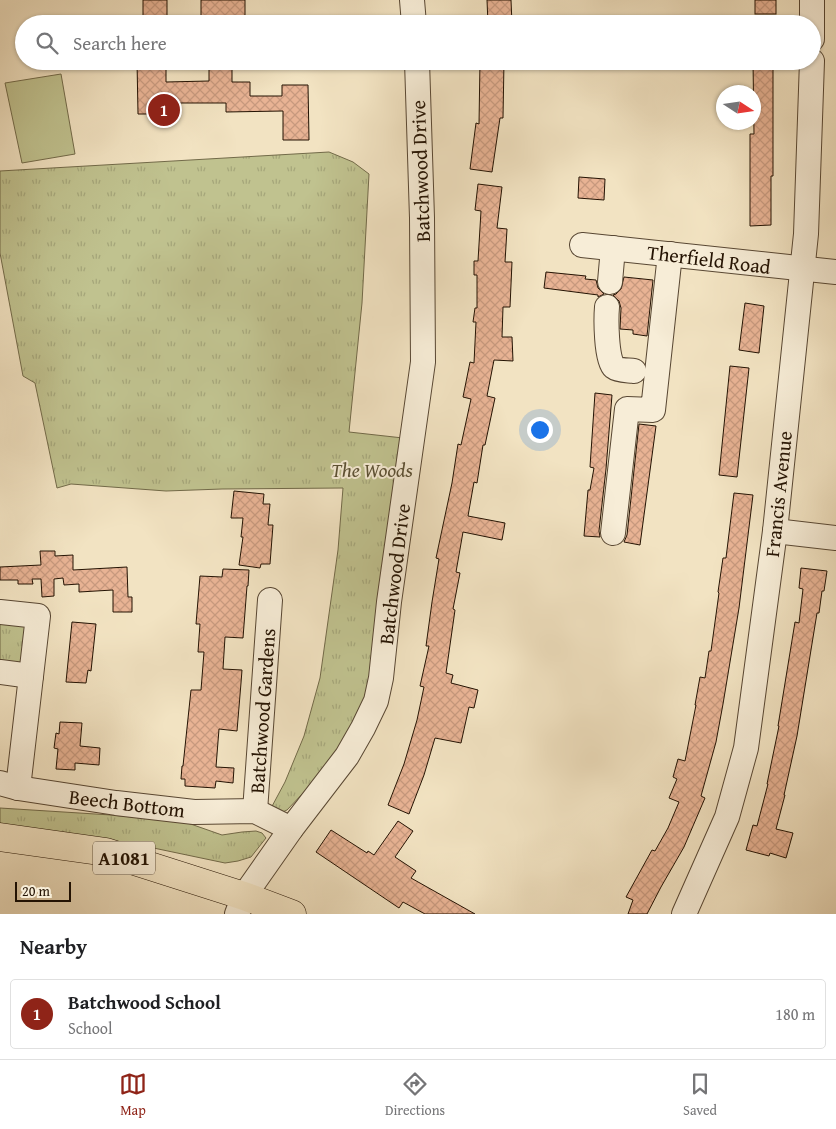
<!DOCTYPE html>
<style>
:root{--surface:#fff;--page:#f6f6f6;--text:#202124;--muted:#757577;--line:#e0e0e0;--accent:#8f2418}
body{margin:0;font-family:"Gentium Book Plus",serif;background:var(--page);color:var(--text)}
.compass{position:absolute;left:716px;top:85px;width:45px;height:45px;border-radius:50%;background:var(--surface);box-shadow:0 1px 4px #0004;rotate:102deg}
.scale{position:absolute;left:15px;bottom:12px;width:56px;box-sizing:border-box;padding-left:5px;border:2px solid #241303;border-top:0;font-size:14px;line-height:18px;white-space:nowrap;color:#241303;-webkit-text-stroke:4px #f7edd7;paint-order:stroke}
.you{position:absolute;left:539px;top:429px;width:18px;height:18px;margin:-12px;border:4px solid #fff;border-radius:50%;background:#1a73e8;box-shadow:0 0 0 8px #1a73e833}
.badge{display:grid;place-items:center;width:32px;height:32px;border-radius:50%;background:var(--accent);color:#fff;font-size:16px;font-weight:700}
.pin{position:absolute;translate:-50% -50%;border:2px solid #fff;box-shadow:0 1px 5px #0006}
.list{margin:0;padding:0;list-style:none}
h2{display:flex;justify-content:space-between;align-items:center;height:65px;margin:0;padding:0 20px;font-size:21px}
h2 small{font-size:16px;font-weight:400;color:var(--muted)}
.list li{display:grid;grid-template-columns:32px 1fr auto;gap:15px;align-items:center;box-sizing:border-box;height:70px;margin:0 10px 10px;padding:0 10px;border:1px solid var(--line);border-radius:5px}
.list b{display:block;font-size:19px;white-space:nowrap}
.list p{margin:0;font-size:16px;white-space:nowrap;color:var(--muted)}
.list em{font-size:16px;font-style:normal;color:var(--muted)}
.icon{flex:none;width:28px;height:28px;fill:none;stroke:currentColor;stroke-width:2;stroke-linecap:round;stroke-linejoin:round}
.map{position:relative;flex:none;width:836px;height:914px;overflow:hidden}
.search{position:absolute;background:var(--surface);box-shadow:0 1px 4px #0004;left:15px;right:15px;top:15px;height:55px;display:flex;align-items:center;gap:12px;box-sizing:border-box;padding:0 18px;border-radius:28px;color:var(--muted);font-size:19px}
.sheet{height:145px;background:var(--surface)}
nav{display:flex;justify-content:space-around;align-items:center;box-sizing:border-box;height:70px;border-top:1px solid var(--line);background:var(--surface);font-size:14px;color:var(--muted)}
nav a{display:grid;justify-items:center;gap:2px}
nav .on{color:var(--accent)}
.map>svg:first-child{display:block}
.park{fill:url(#park-tufts);stroke:#726a49}
.garden{fill:#c0c28f;stroke:#726a49}
.building{fill:url(#building-cross-hatch);stroke:#241303}
.lines{fill:none;stroke-linecap:round;stroke-linejoin:round}
.minor-casing{stroke:#584733;stroke-width:26}
.major-casing{stroke:#241303;stroke-width:29}
.minor{stroke:#f7edd7;stroke-width:24}
.major{stroke:#f2e3c2;stroke-width:28}
.labels{text-anchor:middle;dominant-baseline:central;stroke-width:4;stroke-linejoin:round;paint-order:stroke}
.shield{fill:#f7edd7;stroke:#635443;stroke-width:1}
.shield-label{font-size:19px;font-weight:bold;fill:#241303}
.street-label{font-size:20px;fill:#241303;stroke:#f7edd7}
.park-label{font-size:20px;font-style:italic;fill:#5b5034;stroke:#f7edd7}
</style>
<div class="map">
<svg width="836" height="914" viewBox="0 0 836 914">
<defs>
<pattern id="park-tufts" width="24" height="20" patternUnits="userSpaceOnUse" patternTransform="scale(1.25)"><rect width="24" height="20" fill="#c0c28f"/><path d="M3 7l-1-3M5 7V3M7 7l1-3M15 17l-1-3M17 17v-4M19 17l1-3" fill="none" stroke="#a5a67a"/></pattern>
<pattern id="building-cross-hatch" width="8" height="8" patternUnits="userSpaceOnUse" patternTransform="scale(1.25)"><rect width="8" height="8" fill="#e8b394"/><path d="M0 0l8 8M0 8l8-8" fill="none" stroke="#c7997e"/></pattern>
</defs>
<rect width="100%" height="100%" fill="#f2e3c2"/>
<filter id="stains"><feTurbulence type="fractalNoise" baseFrequency=".004" numOctaves="4"/><feColorMatrix values="0 0 0 0 .2 0 0 0 0 .09 0 0 0 0 .02 0 0 0 .5 -.17"/></filter>
<radialGradient id="worn" r=".72"><stop offset=".6" stop-color="#630" stop-opacity="0"/><stop offset="1" stop-color="#630" stop-opacity=".3"/></radialGradient>
<g class="park">
<path d="M 329,152 L 353,162 L 369,174 L 362,303 L 349,432 L 403,438 L 371,675 L 363,705 L 355,723 L 324,771 L 287,810 L 278,814 L 270,810 L 285,782 L 304,736 L 320,678 L 338,550 L 343,488 L 222,489 L 166,491 L 71,484 L 57,488 L 35,383 L 23,376 L 0,253 L 0,171 Z"/>
<path d="M 0,617 L 25,623 L 22,665 L 0,665 Z"/>
<path d="M 0,808 L 111,815 L 185,822 L 222,835 L 242,832 L 256,831 L 262,833 L 266,838 L 251,857 L 238,861 L 225,863 L 144,846 L 91,837 L 0,825 Z"/>
</g>
<path class="garden" d="M 61,74 L 75,154 L 22,163 L 5,83 Z"/>
<g class="building">
<rect x="143" y="0" width="24" height="24"/>
<rect x="201" y="0" width="44" height="24"/>
<path d="M 487,0 L 511,0 L 512,24 L 488,24 Z"/>
<rect x="755" y="0" width="21" height="14"/>
<path d="M 137,61 L 166,61 L 166,82 L 209,81 L 209,61 L 232,61 L 232,82 L 250,82 L 250,96 L 282,96 L 282,85 L 308,85 L 309,140 L 283,140 L 283,111 L 226,112 L 226,103 L 169,103 L 169,114 L 138,114 Z"/>
<path d="M 480,61 L 504,61 L 503,118 L 500,118 L 492,172 L 470,169 L 476,123 L 479,124 Z"/>
<path d="M 753,61 L 773,61 L 773,176 L 771,176 L 771,225 L 750,226 L 750,134 L 754,134 Z"/>
<path d="M 579,177 L 605,179 L 604,200 L 578,198 Z"/>
<path d="M 478,184 L 502,187 L 497,228 L 507,229 L 505,262 L 512,262 L 510,307 L 503,307 L 502,337 L 512,337 L 513,361 L 494,360 L 487,396 L 495,398 L 485,445 L 483,445 L 477,483 L 474,482 L 468,516 L 505,523 L 502,540 L 463,532 L 456,572 L 460,573 L 453,609 L 455,610 L 446,673 L 453,675 L 451,683 L 478,690 L 474,708 L 469,707 L 461,743 L 435,738 L 424,775 L 409,814 L 388,805 L 404,764 L 417,720 L 424,687 L 420,686 L 429,646 L 426,646 L 432,602 L 439,559 L 436,558 L 452,483 L 458,444 L 461,445 L 471,399 L 463,397 L 470,362 L 474,363 L 476,322 L 473,322 L 475,308 L 477,308 L 477,275 L 474,275 L 474,261 L 478,261 L 481,211 L 475,210 Z"/>
<path d="M 546,272 L 586,276 L 585,279 L 596,280 L 598,288 L 604,294 L 598,297 L 598,295 L 544,288 Z"/>
<path d="M 624,277 L 653,280 L 647,336 L 633,334 L 633,330 L 620,329 L 621,308 L 619,301 L 613,295 L 616,294 L 621,289 Z"/>
<path d="M 745,303 L 764,306 L 759,353 L 739,350 Z"/>
<path d="M 730,366 L 749,368 L 737,477 L 719,475 Z"/>
<path d="M 595,393 L 612,395 L 606,469 L 599,531 L 600,537 L 584,536 L 588,490 L 590,490 L 594,468 L 590,467 Z"/>
<path d="M 639,424 L 656,426 L 640,545 L 624,542 L 627,535 Z"/>
<path d="M 234,491 L 264,494 L 263,504 L 270,504 L 268,525 L 273,525 L 270,564 L 261,564 L 260,568 L 239,565 L 243,537 L 241,537 L 243,518 L 231,518 Z"/>
<path d="M 734,493 L 753,495 L 739,608 L 723,704 L 716,742 L 701,796 L 705,798 L 684,847 L 661,887 L 647,914 L 628,914 L 633,900 L 626,897 L 652,850 L 655,851 L 668,828 L 679,802 L 669,798 L 677,779 L 673,777 L 678,759 L 685,761 L 696,705 L 695,705 L 700,677 L 705,678 L 709,651 L 711,651 L 719,593 L 718,592 L 723,558 L 726,558 Z"/>
<path d="M 40,551 L 55,551 L 55,556 L 73,555 L 73,570 L 127,567 L 128,597 L 132,597 L 132,612 L 113,612 L 113,590 L 79,592 L 79,584 L 64,585 L 63,578 L 54,579 L 54,596 L 42,597 L 41,579 L 32,579 L 33,584 L 18,584 L 18,580 L 0,580 L 0,567 L 41,565 Z"/>
<path d="M 801,568 L 827,571 L 824,591 L 822,591 L 819,613 L 817,613 L 797,736 L 784,795 L 785,795 L 776,829 L 793,833 L 786,858 L 770,853 L 769,856 L 746,850 L 753,825 L 757,826 L 768,784 L 767,784 L 779,726 L 778,726 L 795,622 L 799,623 L 803,589 L 799,588 Z"/>
<path d="M 223,569 L 249,570 L 248,586 L 247,586 L 243,638 L 225,637 L 223,669 L 242,670 L 241,683 L 237,731 L 219,729 L 216,767 L 234,768 L 233,783 L 216,781 L 215,788 L 185,786 L 185,779 L 181,779 L 182,766 L 183,766 L 191,690 L 201,690 L 204,652 L 198,652 L 200,624 L 196,624 L 200,576 L 222,577 Z"/>
<path d="M 72,622 L 96,624 L 91,671 L 88,670 L 86,683 L 66,682 Z"/>
<path d="M 60,722 L 82,723 L 80,746 L 100,748 L 99,765 L 75,763 L 75,770 L 56,769 L 58,749 L 54,748 L 56,733 L 59,734 Z"/>
<path d="M 398,821 L 413,831 L 395,857 L 416,871 L 411,878 L 475,914 L 425,914 L 403,902 L 399,908 L 316,852 L 331,830 L 367,853 L 368,851 L 374,855 Z"/>
</g>
<g class="lines">
<g class="minor-casing">
<g id="minor">
<path d="M 412,0 L 414,24"/>
<path d="M 812,0 L 812,39"/>
<path d="M 582,245 L 836,272"/>
<path d="M 610,282 L 613,248"/>
<path d="M 607,307 C 606,318 606,360 614,367 C 619,371 629,370 634,371"/>
<path d="M 775,531 L 836,538"/>
<path d="M 613,533 L 627,409 L 653,410 L 670,254"/>
<path d="M 0,612 L 38,616 L 18,788"/>
<path d="M 0,672 L 31,676"/>
<path d="M 0,783 L 18,788 L 116,803 L 194,812 L 255,811 L 291,829"/>
<path d="M 255,811 L 270,600"/>
<path d="M 237,914 L 244,896 L 291,829 L 347,756 L 363,728 L 376,701 L 381,678 L 389,602 L 423,362 L 422,218 L 417,61"/>
<path d="M 684,914 L 727,817 L 746,748 L 775,531 L 806,234 L 812,61"/>
</g>
</g>
<g class="major-casing">
<path id="major" d="M 0,837 L 106,852 L 244,896 L 292,914"/>
</g>
<use href="#minor" class="minor"/>
<use href="#major" class="major"/>
</g>
<g class="labels">
<rect class="shield" x="93" y="841.5" width="62" height="33" rx="4"/>
<g class="shield-label">
<text x="124" y="858">A1081</text>
</g>
<g class="street-label">
<text transform="translate(420 171) rotate(-92)">Batchwood Drive</text>
<text transform="translate(709 259) rotate(7)">Therfield Road</text>
<text transform="translate(778 494) rotate(-84)">Francis Avenue</text>
<text transform="translate(394 574) rotate(-83)">Batchwood Drive</text>
<text transform="translate(262 711) rotate(-86)">Batchwood Gardens</text>
<text transform="translate(127 803) rotate(7)">Beech Bottom</text>
</g>
<g class="park-label">
<text x="372" y="469">The Woods</text>
</g>
</g>
<rect width="100%" height="100%" filter="url(#stains)"/>
<rect width="100%" height="100%" fill="url(#worn)"/>
</svg>
<svg class="compass" viewBox="-18 -18 36 36"><path d="M0-13l5 13h-10z" fill="#e53935"/><path d="M0 13l5-13h-10z" fill="#757577"/></svg>
<div class="scale">20 m</div>
<div class="you"></div>
<div class="pin badge" style="left:164px;top:110px">1</div>
<div class="search"><svg class="icon" aria-label="search" viewBox="0 0 24 24"><circle cx="10" cy="10" r="6"/><path d="M15 15l6 6"/></svg>Search here</div>
</div>
<section class="sheet">
<h2>Nearby<small></small></h2>
<ul class="list">
<li><span class="badge">1</span><div><b>Batchwood School</b><p>School</p></div><em>180 m</em></li>
</ul>
</section>
<nav>
<a class="on"><svg class="icon" aria-label="map" viewBox="0 0 24 24"><path d="M3 6l6-2 6 2 6-2v14l-6 2-6-2-6 2zM9 4v14M15 6v14"/></svg>Map</a>
<a><svg class="icon" aria-label="directions" viewBox="0 0 24 24"><path d="M12 3l9 9-9 9-9-9zM9 14v-3h6M13 9l2 2-2 2"/></svg>Directions</a>
<a><svg class="icon" aria-label="saved" viewBox="0 0 24 24"><path d="M7 4h10v16l-5-4-5 4z"/></svg>Saved</a>
</nav>
